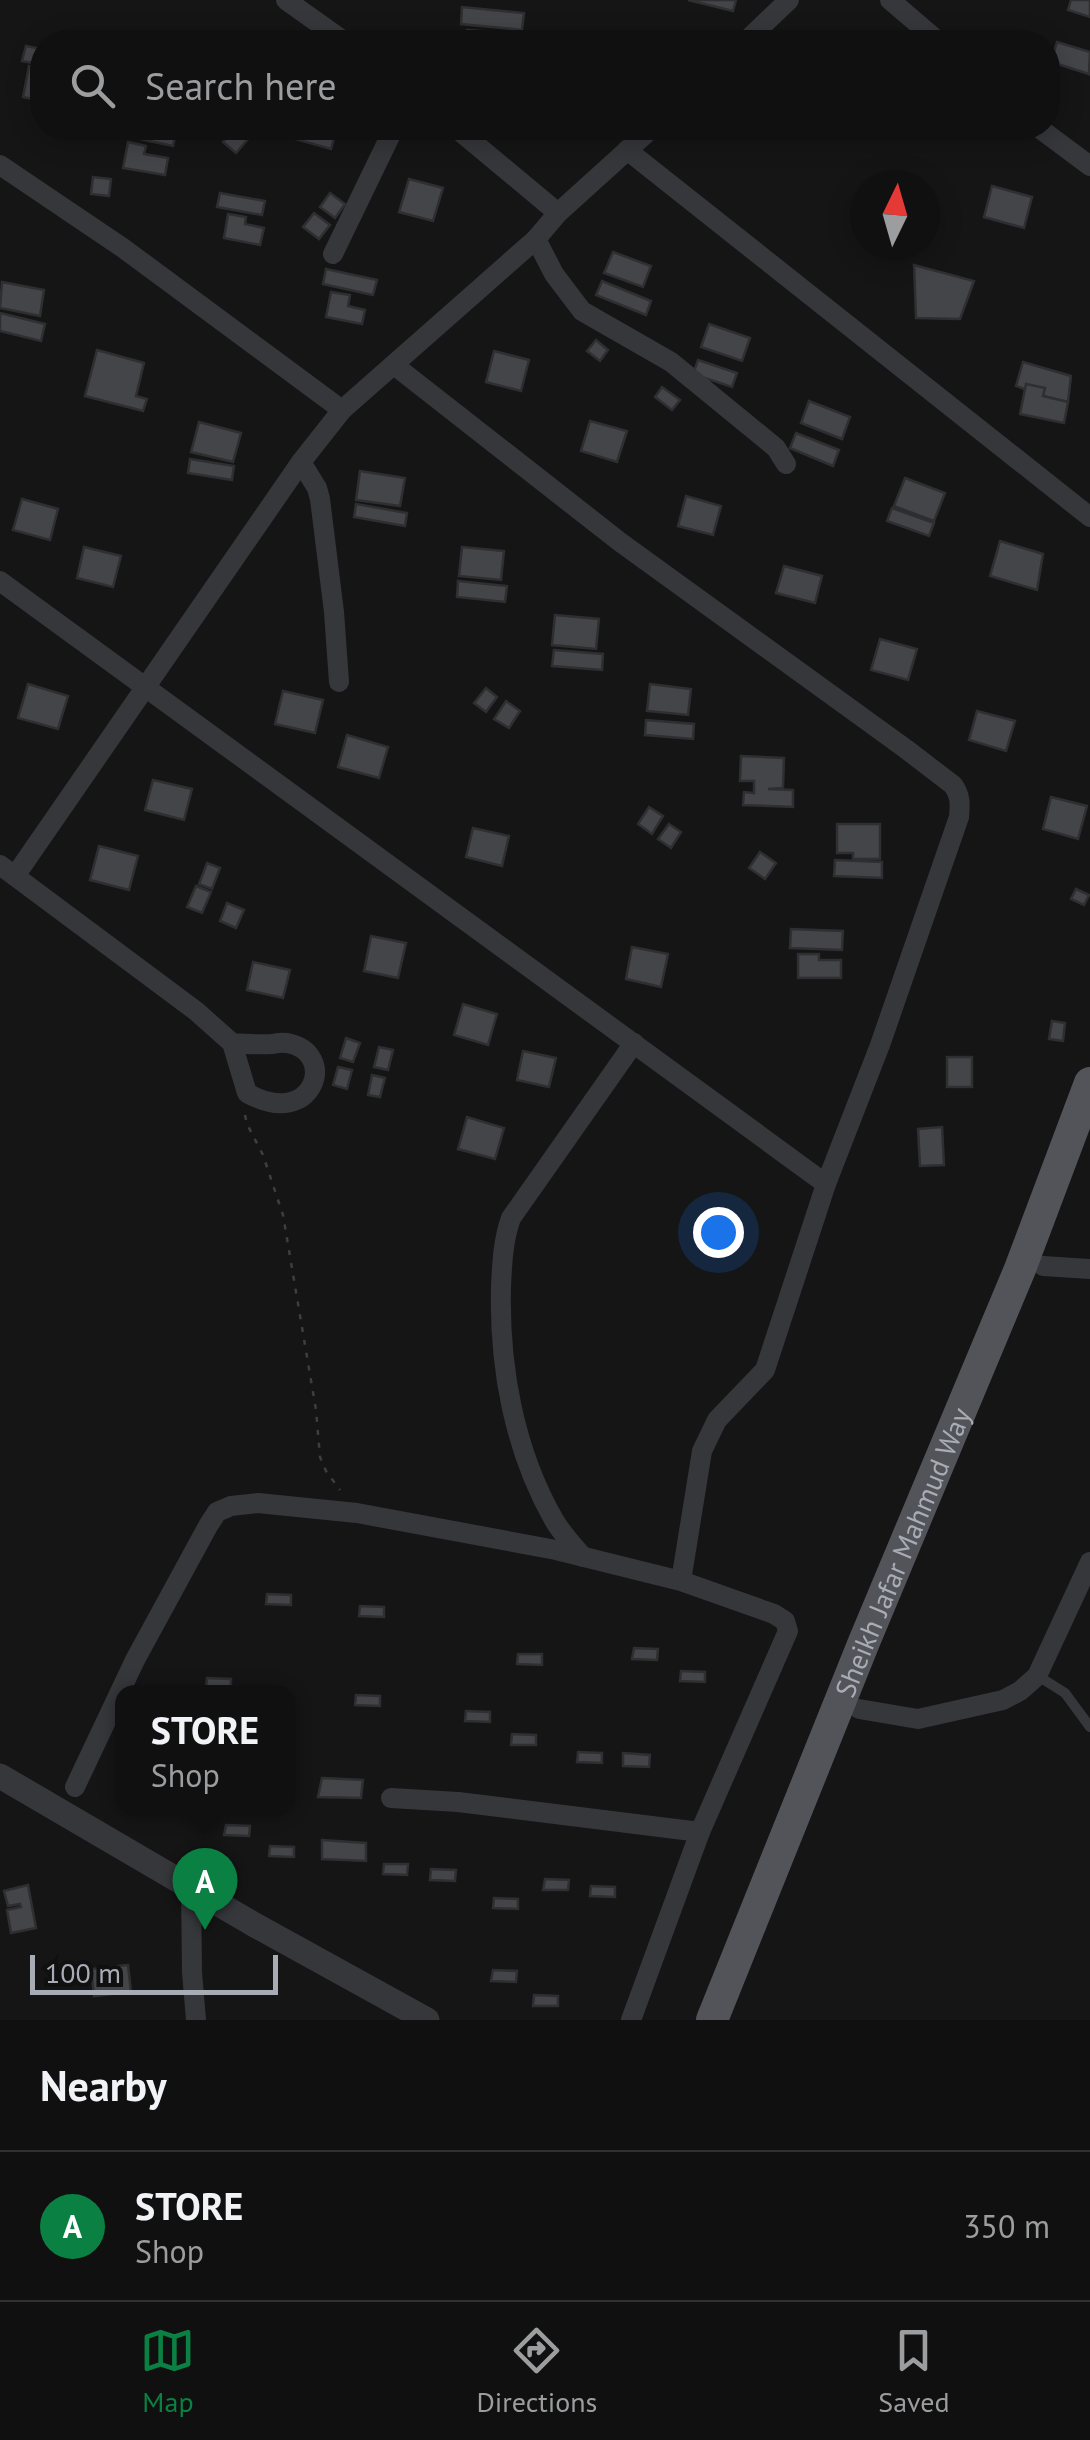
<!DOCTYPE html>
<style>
:root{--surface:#101010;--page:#1e1e1e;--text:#f1f3f6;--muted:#9c9d9f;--line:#303030;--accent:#0b8043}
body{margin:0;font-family:"PT Sans",sans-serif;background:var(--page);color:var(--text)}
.compass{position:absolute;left:850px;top:170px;width:90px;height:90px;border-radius:50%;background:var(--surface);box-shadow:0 5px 25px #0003;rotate:5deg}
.scale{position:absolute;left:30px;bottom:25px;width:248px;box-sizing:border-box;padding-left:10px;border:5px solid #a8acb5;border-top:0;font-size:28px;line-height:35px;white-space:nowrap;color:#a8acb5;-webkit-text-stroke:8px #101011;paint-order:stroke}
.you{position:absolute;left:718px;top:1232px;width:35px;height:35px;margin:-25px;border:8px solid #fff;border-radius:50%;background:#1a73e8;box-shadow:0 0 0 15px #1a73e833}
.badge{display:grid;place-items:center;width:65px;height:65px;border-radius:50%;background:var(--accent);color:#fff;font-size:32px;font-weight:700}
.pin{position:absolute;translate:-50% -82px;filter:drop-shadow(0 2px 5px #0008)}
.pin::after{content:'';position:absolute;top:52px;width:35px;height:30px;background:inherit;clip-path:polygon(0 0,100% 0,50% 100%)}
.popup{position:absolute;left:115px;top:1685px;width:180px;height:130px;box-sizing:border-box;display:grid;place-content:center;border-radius:20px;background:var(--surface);filter:drop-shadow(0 2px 8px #0005);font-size:32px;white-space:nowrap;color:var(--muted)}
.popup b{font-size:38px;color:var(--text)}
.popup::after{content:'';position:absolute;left:50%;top:100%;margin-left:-20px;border:20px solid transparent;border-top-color:var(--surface)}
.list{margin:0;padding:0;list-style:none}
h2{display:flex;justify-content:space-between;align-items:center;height:130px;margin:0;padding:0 40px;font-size:42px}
h2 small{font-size:32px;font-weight:400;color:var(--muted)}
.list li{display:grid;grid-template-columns:65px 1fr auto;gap:30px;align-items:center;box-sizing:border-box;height:150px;padding:0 40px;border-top:2px solid var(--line)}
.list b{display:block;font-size:38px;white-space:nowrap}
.list p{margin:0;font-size:32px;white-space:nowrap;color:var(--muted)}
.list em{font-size:32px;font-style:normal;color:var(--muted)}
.icon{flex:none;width:55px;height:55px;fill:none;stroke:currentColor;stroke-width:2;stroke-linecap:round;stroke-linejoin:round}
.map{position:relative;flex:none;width:1090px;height:2020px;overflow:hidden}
.search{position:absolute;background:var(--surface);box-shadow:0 5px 25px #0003;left:30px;right:30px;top:30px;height:110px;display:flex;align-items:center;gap:25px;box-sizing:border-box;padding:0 35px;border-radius:40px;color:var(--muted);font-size:38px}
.sheet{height:280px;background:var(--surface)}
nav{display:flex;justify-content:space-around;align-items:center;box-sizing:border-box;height:140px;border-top:2px solid var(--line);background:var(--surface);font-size:28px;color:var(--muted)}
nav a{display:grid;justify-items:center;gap:5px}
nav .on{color:var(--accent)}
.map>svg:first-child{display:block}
.building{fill:#444549;stroke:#2f2f32;stroke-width:2.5}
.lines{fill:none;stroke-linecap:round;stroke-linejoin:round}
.path{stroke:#3c3e42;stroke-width:2.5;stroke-dasharray:5 8;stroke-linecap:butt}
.service{stroke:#36373b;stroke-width:10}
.minor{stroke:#36373b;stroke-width:20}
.tertiary{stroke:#36373b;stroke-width:25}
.primary{stroke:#52545a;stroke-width:32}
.labels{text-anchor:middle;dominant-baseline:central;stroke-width:8;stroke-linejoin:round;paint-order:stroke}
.street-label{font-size:28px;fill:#a8acb5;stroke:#101011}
</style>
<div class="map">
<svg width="1090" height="2020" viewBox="0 0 1090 2020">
<rect width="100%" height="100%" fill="#151516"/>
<g class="building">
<path d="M 688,0 L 736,0 L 733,11 Z"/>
<path d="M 1071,0 L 1090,0 L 1090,17 L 1068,10 Z"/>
<path d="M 462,7 L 524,13 L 522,30 L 461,24 Z"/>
<path d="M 467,30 L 511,33 L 510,42 L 466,42 Z"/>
<path d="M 1057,42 L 1090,52 L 1089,74 L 1051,62 Z"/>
<path d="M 26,46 L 42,49 L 42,65 L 22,61 Z"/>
<path d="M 29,66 L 42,69 L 42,101 L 23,97 Z"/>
<path d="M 122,128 L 177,128 L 173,146 L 121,135 Z"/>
<path d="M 234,128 L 238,128 L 250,137 L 236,153 L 223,142 Z"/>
<path d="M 298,128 L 337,128 L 331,149 L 295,139 Z"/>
<path d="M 548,128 L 603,128 L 602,136 Z"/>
<path d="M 128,142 L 146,146 L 144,154 L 168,158 L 165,175 L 123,168 Z"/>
<path d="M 93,177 L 111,179 L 109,196 L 91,194 Z"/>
<path d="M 409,179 L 443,188 L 433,221 L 399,212 Z"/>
<path d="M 992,186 L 1032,197 L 1024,228 L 984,217 Z"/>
<path d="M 220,193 L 265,201 L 262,215 L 217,207 Z"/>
<path d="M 330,193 L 345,204 L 335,218 L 320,207 Z"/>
<path d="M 314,213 L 330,225 L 319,239 L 303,227 Z"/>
<path d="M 228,214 L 246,217 L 245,224 L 264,228 L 260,245 L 224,238 Z"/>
<path d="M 613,252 L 651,266 L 643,287 L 604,273 Z"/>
<path d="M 914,265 L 974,281 L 960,319 L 916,318 Z"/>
<path d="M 326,269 L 377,280 L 373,295 L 323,284 Z"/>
<path d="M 602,281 L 651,301 L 646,315 L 596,295 Z"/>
<path d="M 2,282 L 44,290 L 40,316 L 0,308 Z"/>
<path d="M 331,292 L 350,295 L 348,306 L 365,310 L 362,324 L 326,317 Z"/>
<path d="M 0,313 L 45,324 L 41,341 L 0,331 Z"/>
<path d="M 709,324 L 750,338 L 742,361 L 701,347 Z"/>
<path d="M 596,340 L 608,350 L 600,361 L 587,351 Z"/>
<path d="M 97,350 L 144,363 L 136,396 L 147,399 L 143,411 L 85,396 Z"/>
<path d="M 494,351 L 529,360 L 521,391 L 486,382 Z"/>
<path d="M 698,360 L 737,373 L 732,387 L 693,374 Z"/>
<path d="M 1023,362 L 1071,376 L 1068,402 L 1043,396 L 1016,386 Z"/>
<path d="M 1026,384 L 1045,388 L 1043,396 L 1068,402 L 1064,423 L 1020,414 Z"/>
<path d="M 662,387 L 680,400 L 672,410 L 655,397 Z"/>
<path d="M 809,401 L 850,417 L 842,439 L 801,423 Z"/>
<path d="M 590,421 L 627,431 L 617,462 L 581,451 Z"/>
<path d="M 199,422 L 241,433 L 233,462 L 191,452 Z"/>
<path d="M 796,433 L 839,450 L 833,466 L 790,448 Z"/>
<path d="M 190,459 L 234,466 L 232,480 L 188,473 Z"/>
<path d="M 360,471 L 405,478 L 400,506 L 356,500 Z"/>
<path d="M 905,478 L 945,493 L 934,521 L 894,506 Z"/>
<path d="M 686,496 L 721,506 L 713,535 L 678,526 Z"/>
<path d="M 22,499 L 58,509 L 50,540 L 13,530 Z"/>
<path d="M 356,504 L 407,513 L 405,526 L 354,517 Z"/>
<path d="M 892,508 L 934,523 L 929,536 L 887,521 Z"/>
<path d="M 1000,541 L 1043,554 L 1037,590 L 990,576 Z"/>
<path d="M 84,547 L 121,556 L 113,587 L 77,578 Z"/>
<path d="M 462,547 L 504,551 L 501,580 L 459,576 Z"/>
<path d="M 784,566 L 822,576 L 815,603 L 776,593 Z"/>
<path d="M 458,581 L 507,586 L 505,602 L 457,597 Z"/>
<path d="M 555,615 L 599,619 L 596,649 L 552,645 Z"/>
<path d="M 880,639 L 917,649 L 908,680 L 871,670 Z"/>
<path d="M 554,650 L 603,654 L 602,670 L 552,666 Z"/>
<path d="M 28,684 L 68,696 L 58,729 L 18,718 Z"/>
<path d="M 650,684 L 691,689 L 688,715 L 647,711 Z"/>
<path d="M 486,688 L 497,697 L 486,712 L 474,703 Z"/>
<path d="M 283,691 L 323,700 L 315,733 L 275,724 Z"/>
<path d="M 506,701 L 520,711 L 509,728 L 494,719 Z"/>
<path d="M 977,711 L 1015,721 L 1006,751 L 969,740 Z"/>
<path d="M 646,720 L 694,724 L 693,739 L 645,735 Z"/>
<path d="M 347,735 L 388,747 L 379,778 L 338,767 Z"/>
<path d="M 741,756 L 784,758 L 783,788 L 768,789 L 793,790 L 793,807 L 743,805 L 744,792 L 754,793 L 754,781 L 740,781 Z"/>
<path d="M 153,780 L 192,789 L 184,820 L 145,810 Z"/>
<path d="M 1051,797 L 1087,806 L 1078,839 L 1043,829 Z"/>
<path d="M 649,807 L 663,816 L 652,834 L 638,824 Z"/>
<path d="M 669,824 L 681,832 L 671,848 L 658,839 Z"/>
<path d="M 837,824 L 880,824 L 880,859 L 853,859 L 853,853 L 837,853 Z"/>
<path d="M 473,828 L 509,836 L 502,866 L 466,857 Z"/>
<path d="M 99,846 L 138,856 L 129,890 L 90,880 Z"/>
<path d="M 760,852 L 776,863 L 765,879 L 749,868 Z"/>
<path d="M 835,860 L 882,862 L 882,878 L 834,876 Z"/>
<path d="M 207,863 L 220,868 L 212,889 L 199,884 Z"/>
<path d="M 196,886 L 211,892 L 202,913 L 187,907 Z"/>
<path d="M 1076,889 L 1089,895 L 1084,905 L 1071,899 Z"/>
<path d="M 227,903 L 244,910 L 236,928 L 220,921 Z"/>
<path d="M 791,929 L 843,931 L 842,950 L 790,948 Z"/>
<path d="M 371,936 L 406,943 L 398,978 L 364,971 Z"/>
<path d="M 632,947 L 668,954 L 661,987 L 626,979 Z"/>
<path d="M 798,954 L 819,954 L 819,960 L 841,960 L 841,978 L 798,978 Z"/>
<path d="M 253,962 L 290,970 L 283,998 L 247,990 Z"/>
<path d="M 463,1004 L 497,1014 L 488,1045 L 454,1035 Z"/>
<path d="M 1052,1021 L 1065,1023 L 1063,1041 L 1049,1039 Z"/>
<path d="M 346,1038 L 360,1043 L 353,1062 L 340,1058 Z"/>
<path d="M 379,1047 L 393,1050 L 388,1070 L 374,1067 Z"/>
<path d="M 523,1051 L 556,1058 L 549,1087 L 517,1080 Z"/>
<rect x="947" y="1057" width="25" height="30"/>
<path d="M 338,1067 L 352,1070 L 347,1089 L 333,1085 Z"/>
<path d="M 372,1075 L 385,1078 L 380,1097 L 368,1095 Z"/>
<path d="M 467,1117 L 504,1128 L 495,1159 L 458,1149 Z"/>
<path d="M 942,1127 L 944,1165 L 920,1166 L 918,1129 Z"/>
<path d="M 267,1594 L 291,1595 L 291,1605 L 266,1604 Z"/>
<path d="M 360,1606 L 384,1607 L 384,1617 L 359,1616 Z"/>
<path d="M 634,1648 L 658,1649 L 657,1660 L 632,1659 Z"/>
<path d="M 518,1654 L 542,1654 L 542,1665 L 517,1664 Z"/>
<path d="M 681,1671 L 705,1672 L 705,1682 L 680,1681 Z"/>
<path d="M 207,1678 L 231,1679 L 231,1689 L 206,1688 Z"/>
<path d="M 356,1695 L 380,1696 L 380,1706 L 355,1705 Z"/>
<path d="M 466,1711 L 490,1712 L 490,1722 L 465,1721 Z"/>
<path d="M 512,1734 L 536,1735 L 536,1745 L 511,1745 Z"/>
<path d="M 578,1752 L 602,1753 L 602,1763 L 577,1762 Z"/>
<path d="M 623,1753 L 650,1755 L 649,1767 L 623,1766 Z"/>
<path d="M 322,1778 L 363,1780 L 361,1798 L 318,1797 Z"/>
<path d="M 226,1825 L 250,1826 L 249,1836 L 224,1835 Z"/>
<path d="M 322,1840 L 366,1843 L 366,1861 L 322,1859 Z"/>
<path d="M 270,1846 L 294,1847 L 294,1857 L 269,1856 Z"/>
<path d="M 384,1864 L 408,1864 L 407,1875 L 383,1874 Z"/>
<path d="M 431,1869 L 456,1870 L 455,1881 L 430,1880 Z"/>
<path d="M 545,1879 L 569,1880 L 568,1890 L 543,1890 Z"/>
<path d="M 28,1885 L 36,1928 L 11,1933 L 7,1910 L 21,1907 L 20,1904 L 8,1906 L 4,1891 Z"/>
<path d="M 591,1886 L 615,1887 L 615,1897 L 590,1896 Z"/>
<path d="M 494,1898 L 518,1899 L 518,1909 L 493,1908 Z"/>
<path d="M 128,1965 L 131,1992 L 94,1996 L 91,1969 Z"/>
<path d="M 493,1970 L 517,1971 L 516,1982 L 491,1981 Z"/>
<path d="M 534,1995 L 558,1996 L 558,2006 L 533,2006 Z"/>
</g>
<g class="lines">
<path class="path" d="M 245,1115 L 247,1124 L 263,1155 L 283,1215 L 316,1410 L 320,1457 L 326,1471 L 340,1490"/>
<path class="service" d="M 1038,1676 L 1065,1693 L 1090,1727"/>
<g class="minor">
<path d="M 286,0 L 345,42"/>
<path d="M 890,0 L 939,42"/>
<path d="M 745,42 L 789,0"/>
<path d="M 456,128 L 558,213"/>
<path d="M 1039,128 L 1090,166"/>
<path d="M 627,150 L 1090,517"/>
<path d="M 0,165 L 123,248 L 342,410"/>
<path d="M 536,239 L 554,274 L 582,311 L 671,362 L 776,448 L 786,464"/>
<path d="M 333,254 L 394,128"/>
<path d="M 394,365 L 620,542 L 906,749 L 953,785 C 961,796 960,804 959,817 L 880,1045 L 826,1184 L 765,1370 L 717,1420 L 702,1451 L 681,1581"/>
<path d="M 301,462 L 317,488 L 320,499 L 334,612 L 339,682"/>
<path d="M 0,581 L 826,1184"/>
<path d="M 0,865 L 196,1011 L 232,1043 L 247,1093 C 314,1131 339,1052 287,1043 C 279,1042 280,1043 272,1044 C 259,1045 245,1044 232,1043"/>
<path d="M 15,876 L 301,462 L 342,410 L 536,239 L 558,213 L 652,128"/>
<path d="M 1043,1266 L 1090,1269"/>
<path d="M 583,1557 C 573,1545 562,1534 554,1520 C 514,1450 499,1367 501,1287 C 502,1264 503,1240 511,1218 L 634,1043"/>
<path d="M 859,1709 L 918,1719 L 1003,1700 L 1020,1691 L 1037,1676 L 1090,1562"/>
<path d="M 75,1787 L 135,1660 L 208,1526 L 217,1512 L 231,1506 L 258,1503 L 357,1513 L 556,1550 L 681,1581 L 774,1614 L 785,1621 L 788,1631 L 700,1832 L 631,2020"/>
<path d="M 391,1798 L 458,1802 L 700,1832"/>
<path d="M 191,1887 L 192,1972 L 196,2020"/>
</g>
<path class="tertiary" d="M 0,1776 L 253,1924 L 427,2020"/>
<path class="primary" id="s1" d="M 712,2020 L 864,1642 L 1020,1269 L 1090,1083"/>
</g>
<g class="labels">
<g class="street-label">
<text stroke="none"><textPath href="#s1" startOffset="505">Sheikh Jafar Mahmud Way</textPath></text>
</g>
</g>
</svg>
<svg class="compass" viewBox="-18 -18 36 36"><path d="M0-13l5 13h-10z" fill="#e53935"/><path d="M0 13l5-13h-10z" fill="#9c9d9f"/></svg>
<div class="scale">100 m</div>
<div class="you"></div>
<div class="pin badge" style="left:205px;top:1930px">A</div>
<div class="popup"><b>STORE</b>Shop</div>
<div class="search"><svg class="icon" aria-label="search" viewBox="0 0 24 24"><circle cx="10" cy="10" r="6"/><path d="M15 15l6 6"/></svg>Search here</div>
</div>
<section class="sheet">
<h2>Nearby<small></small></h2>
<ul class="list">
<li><span class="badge">A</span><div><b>STORE</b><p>Shop</p></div><em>350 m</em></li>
</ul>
</section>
<nav>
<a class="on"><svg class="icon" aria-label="map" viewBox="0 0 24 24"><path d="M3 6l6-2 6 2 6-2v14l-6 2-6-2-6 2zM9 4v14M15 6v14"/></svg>Map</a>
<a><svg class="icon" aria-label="directions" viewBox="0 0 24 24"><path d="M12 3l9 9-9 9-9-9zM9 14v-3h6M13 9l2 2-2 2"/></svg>Directions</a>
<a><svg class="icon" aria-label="saved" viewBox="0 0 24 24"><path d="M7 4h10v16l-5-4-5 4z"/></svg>Saved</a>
</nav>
